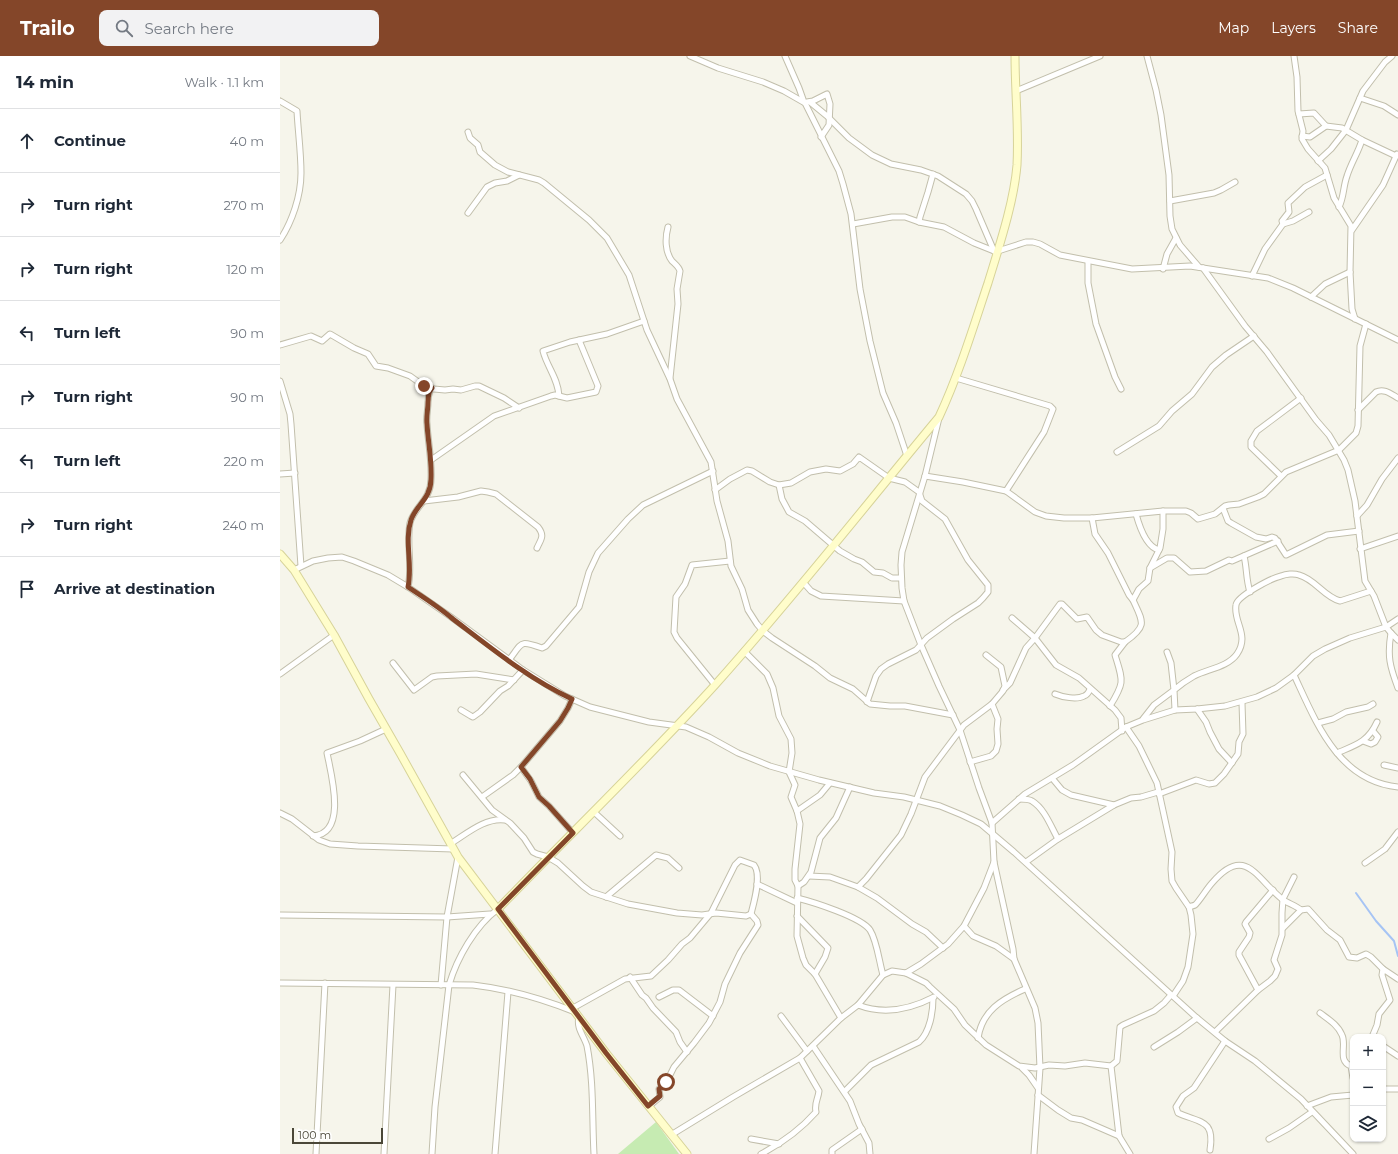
<!DOCTYPE html>
<meta charset="utf-8">
<style>
:root{--surface:#fff;--page:#f2f2f3;--text:#1f2937;--muted:#747a83;--line:#e0e1e3;--accent:#844629}
body{margin:0;font-family:Montserrat,sans-serif;background:var(--page);color:var(--text)}
.controls{position:absolute;right:12px;bottom:12px;display:grid;overflow:hidden;border-radius:8px;box-shadow:0 1px 3px #0004}
.controls button{width:36px;height:36px;display:grid;place-items:center;padding:0;border:0;border-bottom:1px solid var(--line);background:var(--surface);color:var(--text);font:20px sans-serif}
.scale{position:absolute;left:12px;bottom:10px;width:91px;box-sizing:border-box;padding-left:4px;border:2px solid #4a4738;border-top:0;font-size:11px;line-height:14px;white-space:nowrap;color:#4a4738;-webkit-text-stroke:3px #fff;paint-order:stroke}
.stop{position:absolute;width:12px;height:12px;margin:-9px;border:3px solid #844629;border-radius:50%;background:#fff}
.stop.end{background:#844629;border-color:#fff;box-shadow:0 1px 4px #0008}
.list{margin:0;padding:0;list-style:none}
h2{display:flex;justify-content:space-between;align-items:center;height:52px;margin:0;padding:0 16px;font-size:17px}
h2 small{font-size:13px;font-weight:400;color:var(--muted)}
.list li{display:grid;grid-template-columns:26px 1fr auto;gap:12px;align-items:center;box-sizing:border-box;height:64px;padding:0 16px;border-top:1px solid var(--line)}
.list b{display:block;font-size:15px;white-space:nowrap}
.list em{font-size:13px;font-style:normal;color:var(--muted)}
.icon{flex:none;width:22px;height:22px;fill:none;stroke:currentColor;stroke-width:2;stroke-linecap:round;stroke-linejoin:round}
.map{position:relative;flex:none;width:1118px;height:1098px;overflow:hidden}
header{display:flex;align-items:center;gap:24px;box-sizing:border-box;height:56px;padding:0 20px;background:var(--accent);color:#fff}
header strong{font-size:19px}
nav{display:flex;gap:22px;margin-inline-start:auto;font-size:14px}
.search{width:280px;height:36px;background:var(--page);display:flex;align-items:center;gap:10px;box-sizing:border-box;padding:0 14px;border-radius:8px;color:var(--muted);font-size:15px}
main{display:flex}
aside{flex:1;background:var(--surface)}
.map>svg:first-child{display:block}
.green{fill:#c6ebb2}
.lines{fill:none;stroke-linecap:round;stroke-linejoin:round}
.stream{stroke:#a6c4f4;stroke-width:2}
.street-casing{stroke:#c2bfac;stroke-width:7}
.secondary-casing{stroke:#d7d399;stroke-width:9}
.street{stroke:#fff;stroke-width:5}
.secondary{stroke:#fffdcb;stroke-width:7}
.route{stroke:#844629;stroke-width:5}
</style>
<header>
<strong>Trailo</strong>
<div class="search"><svg class="icon" aria-label="search" viewBox="0 0 24 24"><circle cx="10" cy="10" r="6"/><path d="M15 15l6 6"/></svg>Search here</div>
<nav><a>Map</a><a>Layers</a><a>Share</a></nav>
</header>
<main>
<aside>
<h2>14 min<small>Walk · 1.1 km</small></h2>
<ul class="list">
<li><svg class="icon" aria-label="ahead" viewBox="0 0 24 24"><path d="M12 20V5M6 11l6-6 6 6"/></svg><div><b>Continue</b></div><em>40 m</em></li>
<li><svg class="icon" aria-label="right" viewBox="0 0 24 24"><path d="M7 20v-9h11M14 6l5 5-5 5"/></svg><div><b>Turn right</b></div><em>270 m</em></li>
<li><svg class="icon" aria-label="right" viewBox="0 0 24 24"><path d="M7 20v-9h11M14 6l5 5-5 5"/></svg><div><b>Turn right</b></div><em>120 m</em></li>
<li><svg class="icon" aria-label="left" viewBox="0 0 24 24"><path d="M17 20v-9H6M10 6l-5 5 5 5"/></svg><div><b>Turn left</b></div><em>90 m</em></li>
<li><svg class="icon" aria-label="right" viewBox="0 0 24 24"><path d="M7 20v-9h11M14 6l5 5-5 5"/></svg><div><b>Turn right</b></div><em>90 m</em></li>
<li><svg class="icon" aria-label="left" viewBox="0 0 24 24"><path d="M17 20v-9H6M10 6l-5 5 5 5"/></svg><div><b>Turn left</b></div><em>220 m</em></li>
<li><svg class="icon" aria-label="right" viewBox="0 0 24 24"><path d="M7 20v-9h11M14 6l5 5-5 5"/></svg><div><b>Turn right</b></div><em>240 m</em></li>
<li><svg class="icon" aria-label="arrive" viewBox="0 0 24 24"><path d="M6 21V4h12l-3 4 3 4H6"/></svg><div><b>Arrive at destination</b></div></li>
</ul>
</aside>
<div class="map">
<svg width="1118" height="1098" viewBox="0 0 1118 1098">
<rect width="100%" height="100%" fill="#f6f5eb"/>
<path class="green" d="M 376,1066 L 399,1098 L 338,1098 Z"/>
<g class="lines">
<path class="stream" d="M 1076,837 L 1096,865 L 1114,885 L 1118,900"/>
<g class="street-casing">
<g id="street">
<path d="M 410,0 L 438,12 L 483,26 L 504,35 L 525,47 L 559,115 L 563,128 L 571,158 L 580,233 L 590,285 L 603,337 L 616,367 L 627,400"/>
<path d="M 505,0 L 519,32 L 524,46"/>
<path d="M 867,0 L 876,34 L 881,59 L 889,119 L 890,160 L 892,173 L 900,189 L 919,211"/>
<path d="M 1014,0 L 1017,21 L 1018,55 L 1023,75 L 1022,83 L 1028,93 L 1045,112 L 1054,142 L 1071,170 L 1070,216 L 1072,253 L 1075,263"/>
<path d="M 736,35 L 820,0"/>
<path d="M 1080,42 L 1104,50 L 1118,59"/>
<path d="M 0,45 L 17,55 C 18,75 21,96 21,117 C 21,140 12,166 0,184"/>
<path d="M 527,46 L 533,45 L 547,38 L 550,48 L 549,69 L 541,81"/>
<path d="M 530,46 L 547,60 L 569,82 L 592,99 L 611,108 L 641,114 L 658,120 L 686,138 L 692,145 L 696,153 L 714,195 L 718,195 L 746,186 L 753,186 L 760,188 L 780,199 L 852,213 L 910,210 L 988,222 L 1013,232 L 1118,284"/>
<path d="M 1019,58 L 1034,57 L 1046,70 L 1062,72 L 1082,84 L 1116,100"/>
<path d="M 188,76 L 190,82 L 198,89 L 200,96 L 215,109 L 228,116 L 259,124 L 264,127 L 309,164 L 327,182 L 349,219 L 367,274 L 390,323 L 397,343 L 431,406 L 437,445 L 448,485 L 451,510 L 462,533 L 468,554 L 477,568 L 483,575 L 492,582 L 535,610 L 550,622 L 573,633 L 590,648 L 610,650 L 625,650 L 673,659"/>
<path d="M 1022,80 L 1030,81 L 1046,70"/>
<path d="M 1038,105 L 1051,93 L 1066,74 L 1083,35 L 1105,6 L 1112,0"/>
<path d="M 890,145 L 934,137 L 941,134 L 955,126"/>
<path d="M 1059,151 C 1064,141 1063,131 1067,120 C 1071,107 1078,97 1082,84"/>
<path d="M 188,157 L 207,131 L 215,127 L 227,125 L 239,119"/>
<path d="M 639,166 L 640,161 L 648,136 L 653,118"/>
<path d="M 573,168 L 612,161 L 625,161 L 639,166 L 664,171 L 694,187 L 714,195"/>
<path d="M 1003,168 L 1013,165 L 1029,156"/>
<path d="M 388,171 C 385,182 385,196 392,205 C 395,208 399,211 400,215 L 397,233 L 398,248 L 390,322"/>
<path d="M 1072,174 L 1103,129 L 1117,98"/>
<path d="M 808,205 L 808,227 L 816,268 L 835,321 L 841,333"/>
<path d="M 923,212 L 965,270 L 987,296 L 1036,364 L 1049,379 L 1064,404 L 1068,414 L 1075,445 L 1085,525 L 1094,540 L 1106,571 L 1111,577 L 1118,584"/>
<path d="M 883,213 L 887,198 L 896,182"/>
<path d="M 972,220 L 985,193 L 1003,168 L 1002,165 L 1009,156 L 1008,147 L 1025,131 L 1047,119"/>
<path d="M 1031,241 L 1045,228 L 1070,216"/>
<path d="M 0,289 L 31,280 L 42,285 L 50,278 L 74,292 L 88,298 L 96,310 L 108,312 L 130,320 L 144,330 L 154,333 L 165,334 L 173,333 L 181,334 L 195,330 L 199,330 L 224,342 L 239,352"/>
<path d="M 676,322 L 770,350 L 773,353 L 764,376 L 726,435"/>
<path d="M 0,325 L 10,358 L 11,368 L 21,510"/>
<path d="M 279,340 C 278,322 267,311 263,295 L 290,286 L 327,278 L 364,265"/>
<path d="M 1078,354 L 1096,336 C 1104,332 1111,338 1118,342"/>
<path d="M 659,362 L 645,420 L 622,496 L 621,509 L 622,532 L 624,545 L 641,589 L 659,630 L 680,674 L 699,732 L 712,767 L 714,806 L 733,893 L 734,903 L 755,952 L 758,967 L 760,1012 L 754,1098"/>
<path d="M 837,396 L 879,370 L 892,355 L 912,338 L 932,311 L 946,299 L 974,280"/>
<path d="M 151,404 L 214,360 L 271,340 L 275,339 L 287,342 L 316,336 L 318,330 L 299,284"/>
<path d="M 0,418 L 15,417"/>
<path d="M 645,420 L 683,426 L 726,435 L 755,456 L 766,460 L 784,462 L 812,462 L 883,455 L 906,455 L 911,457 L 918,463 L 935,458 L 945,450 L 949,449 L 959,448 L 978,441 L 984,438 L 1006,416 L 1059,394 L 1076,377 L 1078,370 L 1080,290 L 1086,268"/>
<path d="M 1001,420 L 971,391 L 971,385 L 977,375 L 1021,342"/>
<path d="M 499,429 L 502,443 L 509,456 L 525,465 L 560,495 L 574,503 L 582,506 L 594,516 L 603,517 L 612,522 L 621,522"/>
<path d="M 435,434 L 450,423 L 467,414 L 472,415 L 490,426 L 499,429 L 511,427 L 530,416 L 546,413 L 560,415 L 573,408 L 579,401 L 609,422 L 625,426 L 639,436 L 642,445 L 665,463 L 688,504 L 708,529 L 708,536 L 703,542 L 698,547 L 673,563 L 647,582 L 636,594 L 608,608 L 601,613 L 596,620 L 587,646"/>
<path d="M 144,445 L 178,441 L 201,435 L 208,436 L 216,438 L 258,471 C 265,480 261,483 257,492"/>
<path d="M 943,452 L 948,465 L 951,467 L 976,481 L 986,483 L 992,481 L 995,482 L 1006,499 L 1047,479 L 1079,475"/>
<path d="M 856,458 C 859,469 866,491 879,494"/>
<path d="M 1077,460 L 1087,449 L 1102,423 L 1118,402"/>
<path d="M 812,462 L 815,478 L 828,497 L 849,539 L 853,544"/>
<path d="M 1080,493 L 1118,480"/>
<path d="M 964,500 C 967,512 966,524 970,536"/>
<path d="M 870,512 L 887,502 L 894,502 L 910,516 L 926,515 L 949,504 L 952,505 L 998,485"/>
<path d="M 14,514 L 33,505 L 48,502 L 62,501 L 74,505 L 108,519 L 128,531 L 171,561 L 243,614 L 285,640 L 310,651 L 369,666 L 406,671 L 429,681 L 458,697 L 490,710 L 539,724 L 594,737 L 624,741 L 660,750 L 682,759 L 701,768 L 734,796 L 820,874 L 917,962 L 945,985 L 975,1005 L 1021,1043 L 1073,1098"/>
<path d="M 523,526 L 531,535 L 541,540 L 624,545"/>
<path d="M 128,531 C 133,510 126,488 130,467 C 134,451 151,444 151,423 C 152,404 148,386 147,368 C 146,361 148,354 148,346 C 149,340 147,337 152,332"/>
<path d="M 732,562 L 755,582 L 776,609 L 799,622 L 835,654 L 841,662 L 842,675"/>
<path d="M 1111,577 C 1107,600 1110,611 1118,632"/>
<path d="M 464,595 L 487,618 L 493,632 L 499,660 L 511,683 L 512,697 L 509,716 L 515,729 L 511,741 L 517,755 L 520,768 L 515,813 L 515,824 L 518,830 L 517,880 L 523,902 L 526,909 L 535,918 L 561,962"/>
<path d="M 229,604 C 243,586 239,584 262,592 L 266,590 L 299,551 L 309,516 L 318,497 L 348,463 L 363,449 L 433,415"/>
<path d="M 113,607 L 134,634 L 152,621 L 157,620 L 196,618 L 234,624"/>
<path d="M 0,618 L 54,579"/>
<path d="M 1014,619 C 1036,666 1058,725 1118,731"/>
<path d="M 435,629 L 397,582 L 394,576 L 396,541 L 405,528 L 412,509 L 450,505"/>
<path d="M 723,634 L 730,627 L 746,592 L 755,582 L 780,548 L 782,548 L 797,563 L 807,561 L 816,574 L 822,579 L 841,586 L 845,586 C 868,570 863,566 853,544 L 859,533 L 868,525 L 870,512 L 880,492 L 883,473 L 883,455"/>
<path d="M 775,638 C 782,641 797,644 804,640 C 807,639 809,636 810,633"/>
<path d="M 830,650 C 845,626 843,625 835,599 L 845,586"/>
<path d="M 917,653 L 926,666 L 930,676 L 939,693 L 952,707"/>
<path d="M 181,654 L 191,660 L 193,661 L 200,656 L 220,635 L 228,630 L 243,614"/>
<path d="M 895,654 L 894,634 C 901,628 907,624 914,620 C 928,613 948,611 957,598 C 970,579 953,566 956,549 C 957,540 992,522 1001,520 C 1006,518 1014,517 1019,519 C 1035,523 1044,541 1060,545 L 1091,535"/>
<path d="M 863,663 L 874,649 L 894,634 L 891,607 L 887,596"/>
<path d="M 1038,667 L 1053,663 L 1066,656 L 1088,651 L 1093,648"/>
<path d="M 846,671 L 859,690 L 877,727 L 892,796 L 891,813 L 892,825 L 896,832 L 909,851 L 911,859 L 913,878 L 908,911 L 903,925 L 893,940"/>
<path d="M 1083,685 L 1091,688 L 1095,686 L 1098,681 L 1093,675"/>
<path d="M 1057,697 C 1076,689 1088,686 1097,666"/>
<path d="M 690,706 L 711,700 L 716,695 L 718,688 L 717,673 L 718,663 L 712,648"/>
<path d="M 1104,709 L 1118,712"/>
<path d="M 241,711 L 251,725 L 259,741 L 269,750 L 293,777"/>
<path d="M 183,719 L 212,754 L 230,767 L 244,782 L 253,796 L 257,798 L 268,801 L 278,807 L 303,830 L 311,836 L 348,848 L 397,857 L 422,859 L 436,857 L 466,860 L 471,858"/>
<path d="M 772,722 L 782,734 L 791,739 L 834,749"/>
<path d="M 879,738 L 916,724 L 929,728 L 935,727 L 944,718 L 958,698 L 959,686 L 963,678 L 962,647"/>
<path d="M 202,741 L 233,719 L 241,711 L 280,665 L 288,652 L 292,643"/>
<path d="M 739,743 C 743,743 749,743 752,745 C 765,753 771,771 778,783"/>
<path d="M 517,755 L 540,739 L 550,727"/>
<path d="M 314,756 L 340,780"/>
<path d="M 0,757 L 12,763 L 39,784 L 50,788 L 78,790 L 173,793"/>
<path d="M 712,767 L 745,738 L 793,709 L 846,671 L 863,664 L 895,654 L 917,653 L 945,650 L 977,641 L 996,632 L 1014,619 L 1033,600 L 1045,593 L 1070,582 L 1106,571 L 1118,563"/>
<path d="M 33,780 C 68,778 51,718 47,697 L 80,685 L 106,673"/>
<path d="M 170,788 C 185,779 205,761 225,764"/>
<path d="M 746,806 L 778,783 L 834,749 L 851,742 L 861,741 L 878,736"/>
<path d="M 1085,807 L 1105,793 L 1118,776"/>
<path d="M 529,820 L 550,821 L 578,831 L 586,823 L 621,779 L 631,758 L 645,721 L 684,669 L 712,648 L 723,635 L 725,630 L 721,611 L 706,599"/>
<path d="M 477,828 L 517,847"/>
<path d="M 518,830 L 524,826 L 531,816 L 540,782 L 556,762 L 570,731"/>
<path d="M 578,831 L 597,842 L 632,868 L 646,876 L 663,892"/>
<path d="M 326,841 L 376,799 L 388,802 L 399,812"/>
<path d="M 517,842 C 533,846 581,861 590,874 C 597,885 599,905 603,919"/>
<path d="M 909,851 C 911,850 913,850 915,849 C 918,847 928,831 932,827 C 965,788 976,822 1002,843 C 1007,847 1015,849 1021,854"/>
<path d="M 0,859 L 167,861 L 210,858"/>
<path d="M 517,860 L 548,892 L 545,901 L 535,918"/>
<path d="M 684,870 L 693,880 L 716,890 L 734,903"/>
<path d="M 1003,872 L 1021,854 L 1028,853 L 1047,874 L 1060,884 L 1069,901 L 1077,902 L 1086,898 L 1091,901 L 1103,913 L 1102,919 L 1110,944 L 1099,958 L 1097,969 L 1092,981"/>
<path d="M 1103,913 L 1118,923"/>
<path d="M 626,917 L 646,927 L 650,931 L 674,953 L 685,969 L 706,989 L 739,1010 L 755,1012 L 769,1009 L 785,1010 L 805,1007 L 831,1010"/>
<path d="M 350,921 L 362,939 L 366,942 L 373,952 L 396,976 L 400,986 L 407,996"/>
<path d="M 0,927 L 193,929 C 227,933 263,943 295,956"/>
<path d="M 161,929 L 167,861 L 178,801"/>
<path d="M 978,934 L 959,899 L 959,896 L 969,881 L 970,877 L 965,868 L 966,866 L 993,834"/>
<path d="M 379,941 L 393,934 L 399,934 L 433,960"/>
<path d="M 578,949 C 604,959 631,953 654,941"/>
<path d="M 293,952 L 345,923 L 371,920 L 388,904 L 402,888 L 410,882 L 431,857 L 455,809 L 460,804 L 474,809 C 482,819 474,846 471,858"/>
<path d="M 1040,957 C 1048,963 1058,969 1062,979 C 1067,989 1057,1005 1071,1010 L 1073,1022"/>
<path d="M 501,960 L 527,995"/>
<path d="M 299,961 C 296,972 304,980 307,990 C 314,1026 312,1062 314,1098"/>
<path d="M 935,976 L 978,934 L 990,925 L 995,920 L 998,913 L 994,904 L 1002,879 L 1002,857 L 1003,843 L 1014,821"/>
<path d="M 698,982 C 702,955 722,943 745,933"/>
<path d="M 533,990 L 570,1045 L 579,1068 L 589,1087 L 590,1098"/>
<path d="M 1103,990 L 1118,1000"/>
<path d="M 874,991 L 898,976 L 917,962"/>
<path d="M 742,1012 L 749,1019 L 758,1032"/>
<path d="M 1103,1033 L 1118,1033"/>
<path d="M 565,1035 L 591,1009 L 639,986 C 650,976 653,956 653,942"/>
<path d="M 758,1039 L 778,1054 L 791,1062 L 802,1064 L 839,1080"/>
<path d="M 369,1050 L 380,1041 L 379,1033 L 386,1027 L 394,1011 L 414,987 L 429,967 L 440,946 L 445,928 L 460,897 L 478,869 L 477,865 L 471,858"/>
<path d="M 1027,1050 L 1051,1041 L 1073,1039"/>
<path d="M 391,1079 L 453,1041 L 520,1002 L 561,962 L 578,949 L 603,919 L 612,915 L 626,917 L 641,908 L 668,888 L 684,870 L 704,832 L 714,806"/>
<path d="M 471,1083 L 499,1088"/>
<path d="M 989,1083 L 1009,1072 L 1032,1056"/>
<path d="M 930,1094 C 935,1063 920,1067 898,1057 L 896,1051 L 903,1040 L 914,1032 L 945,985"/>
<path d="M 36,1098 L 45,927"/>
<path d="M 104,1098 L 113,929"/>
<path d="M 152,1098 L 155,1051 L 169,929 C 177,902 195,870 218,853"/>
<path d="M 215,1098 L 228,936"/>
<path d="M 481,1098 C 502,1087 520,1074 536,1056 C 534,1047 538,1044 539,1035 L 520,1002"/>
<path d="M 552,1098 L 552,1094 L 582,1073"/>
<path d="M 850,1098 L 839,1080 L 831,1010 L 837,1005 L 840,971 L 843,969 L 874,955 L 884,947 L 891,939"/>
</g>
</g>
<g class="secondary-casing">
<g id="secondary">
<path d="M 0,498 L 14,514 L 54,579 L 89,643 L 120,697 L 178,801 L 326,997 L 407,1098"/>
<path d="M 218,853 C 290,778 365,706 435,629 C 513,542 585,450 659,361 C 679,318 693,272 708,227 C 719,191 734,146 737,109 C 739,73 735,36 735,0"/>
</g>
</g>
<use href="#street" class="street"/>
<use href="#secondary" class="secondary"/>
</g>
<g class="lines">
<path class="route" d="M 144,330 L 152,332 C 147,337 149,340 148,346 C 148,354 146,361 147,368 C 148,386 152,404 151,423 C 151,443 136,449 131,464 C 124,485 133,509 128,531 C 143,541 159,551 173,563 C 211,592 249,623 292,643 L 288,652 L 280,665 L 241,711 L 250,723 L 259,741 L 269,750 L 293,777 L 218,853 L 326,997 L 368,1050 L 380,1040 L 379,1033 L 386,1026"/>
</g>
</svg>
<div class="controls">
<button>+</button>
<button>−</button>
<button><svg class="icon" aria-label="layers" viewBox="0 0 24 24"><path d="M12 4l9 5-9 5-9-5zM3 14l9 5 9-5"/></svg></button>
</div>
<div class="scale">100 m</div>
<div class="stop" style="left:386px;top:1026px"></div>
<div class="stop end" style="left:144px;top:330px"></div>
</div>
</main>
